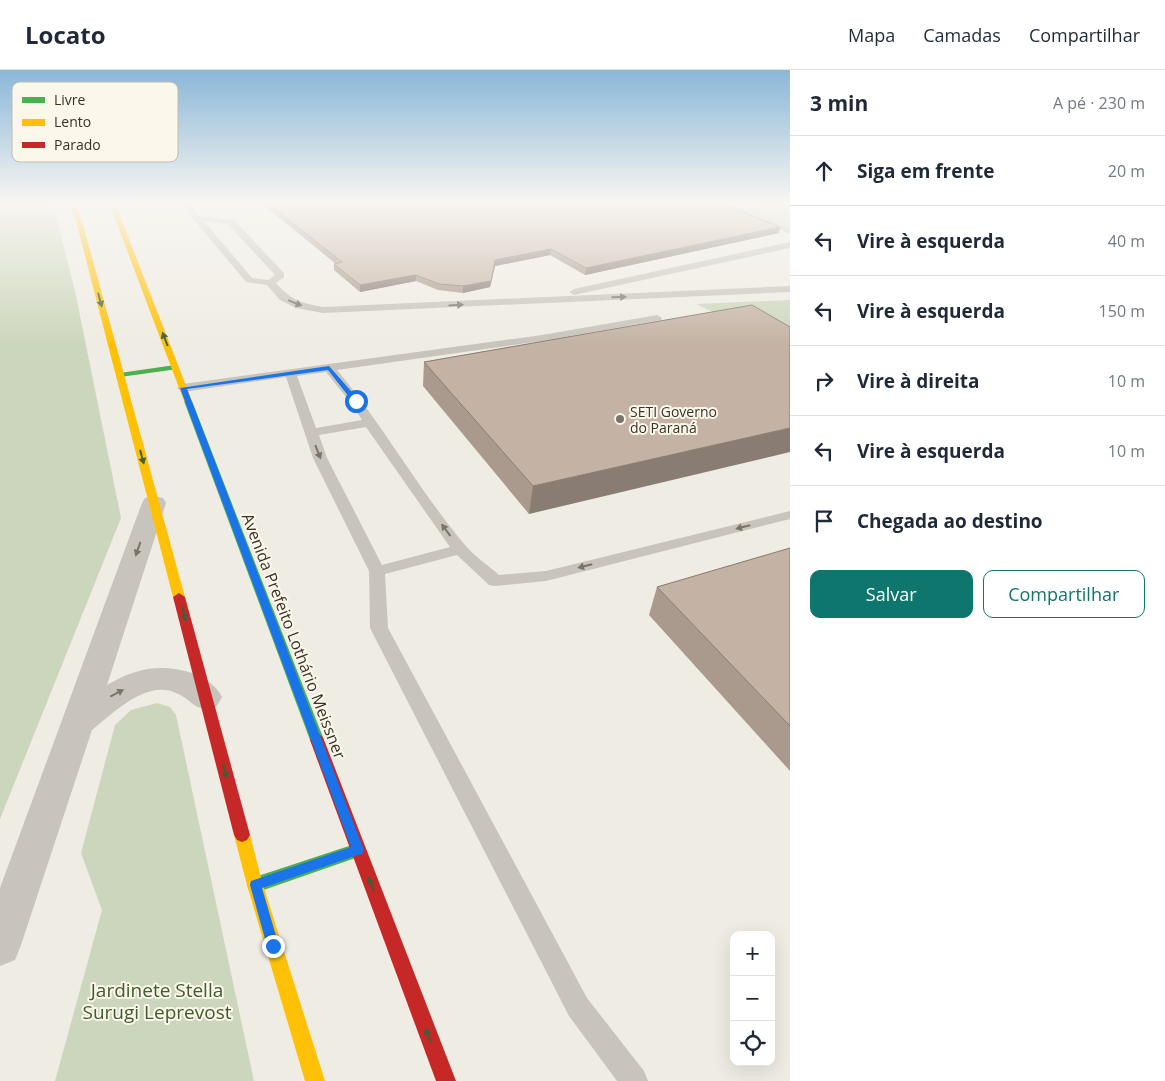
<!DOCTYPE html>
<html lang="pt">
<meta charset="utf-8">
<style>
:root{--surface:#fff;--page:#f6f6f7;--text:#1f2937;--muted:#747a83;--line:#e0e1e3;--accent:#0f766e}
body{margin:0;font-family:"Open Sans",sans-serif;background:var(--page);color:var(--text)}
.controls{position:absolute;right:15px;bottom:15px;display:grid;overflow:hidden;border-radius:10px;box-shadow:0 5px 20px #0002}
.controls button{width:45px;height:45px;display:grid;place-items:center;padding:0;border:0;border-bottom:1px solid var(--line);background:var(--surface);color:var(--text);font:25px sans-serif}
.stop{position:absolute;width:15px;height:15px;margin:-11px;border:4px solid #1a73e8;border-radius:50%;background:#fff}
.stop.end{background:#1a73e8;border-color:#fff;box-shadow:0 1px 5px #0008}
.list{margin:0;padding:0;list-style:none}
h2{display:flex;justify-content:space-between;align-items:center;height:65px;margin:0;padding:0 20px;font-size:21px}
h2 small{font-size:16px;font-weight:400;color:var(--muted)}
.list li{display:grid;grid-template-columns:32px 1fr auto;gap:15px;align-items:center;box-sizing:border-box;height:70px;padding:0 20px;border-top:1px solid var(--line)}
.list b{display:block;font-size:19px;white-space:nowrap}
.list em{font-size:16px;font-style:normal;color:var(--muted)}
.actions{display:flex;gap:10px;padding:15px 20px}
.actions a{flex:1;padding:11px 0;border:1px solid var(--accent);border-radius:10px;text-align:center;font-size:18px;color:var(--accent)}
.actions .main{background:var(--accent);color:#fff}
.icon{flex:none;width:28px;height:28px;fill:none;stroke:currentColor;stroke-width:2;stroke-linecap:round;stroke-linejoin:round}
.map{position:relative;flex:none;width:790px;height:1011px;overflow:hidden}
header{display:flex;align-items:center;gap:30px;box-sizing:border-box;height:70px;padding:0 25px;background:var(--surface);border-bottom:1px solid var(--line)}
header strong{font-size:24px}
nav{display:flex;gap:28px;margin-inline-start:auto;font-size:18px}
main{display:flex}
aside{flex:1;background:var(--surface)}
.map>svg:first-child{display:block}
.green{fill:#ccd6bc}
.lines{fill:none;stroke-linecap:round;stroke-linejoin:round}
.lane{fill:#c8c4bc;fill-rule:evenodd}
.street{fill:#c8c4bc;fill-rule:evenodd}
.fast{fill:#4caf50;fill-rule:evenodd}
.slow{fill:#ffc107;fill-rule:evenodd}
.jam{fill:#c62828;fill-rule:evenodd}
.wall{fill:#a99a8d}
.shaded-wall{fill:#897d73}
.building{fill:#c4b3a4;stroke:#897d73}
.oneway{fill:#7a746b}
.oneway2{fill:#405e37}
.route{fill:#1a73e8}
.poi-dot{fill:#79736a;stroke:#fbf7eb;stroke-width:2}
.labels{text-anchor:middle;dominant-baseline:central;stroke-width:4;stroke-linejoin:round;paint-order:stroke}
.far-poi-label{font-size:14px;fill:#3a3229;stroke:#fbf7eb;text-anchor:start}
.street-label{font-size:16px;fill:#3a3229;stroke:#fbf7eb}
.near-park-label{font-size:19px;fill:#405a2b;stroke:#fbf7eb}
.key{fill:#fbf7eb;stroke:#c1bcb1;stroke-width:1}
.key-label{font-size:14px;fill:#3a3229}
</style>
<header>
<strong>Locato</strong>
<nav><a>Mapa</a><a>Camadas</a><a>Compartilhar</a></nav>
</header>
<main>
<div class="map">
<svg width="790" height="1011" viewBox="0 0 790 1011">
<rect width="100%" height="100%" fill="#efece3"/>
<g class="green">
<path d="M 0,133 L 51,133 L 54,138 L 75,221 L 121,448 L 0,749 Z"/>
<path d="M 757,133 L 790,133 L 790,157 L 744,140 L 756,137 Z"/>
<path d="M 790,230 L 790,285 L 745,257 L 696,234 Z"/>
<path d="M 157,633 L 170,637 L 176,645 L 254,1011 L 55,1011 L 102,840 L 81,783 L 115,655 L 131,640 Z"/>
</g>
<g class="lines">
<g class="lane">
<path d="M 180,133 L 189,133 L 199,146 L 234,150 L 284,203 L 284,207 L 276,213 C 291,230 301,233 323,237 L 790,216 L 790,222 L 323,243 L 296,238 L 280,230 L 267,215 L 246,212 ZM 204,151 L 228,154 L 275,205 L 268,210 L 252,208 Z"/>
<path d="M 717,133 L 729,133 L 790,158 L 790,164 Z"/>
<path d="M 790,172 L 790,178 L 574,225 L 569,222 L 574,219 Z"/>
<path d="M 657,245 L 662,248 L 661,250 L 542,271 L 337,300 C 383,355 418,419 465,475 C 474,486 488,495 499,505 L 546,501 L 790,441 L 790,449 L 546,511 L 495,516 L 489,515 L 457,485 L 385,504 L 388,558 L 587,928 L 644,1001 L 648,1011 L 617,1011 L 569,946 L 370,558 L 369,501 L 313,388 L 286,307 L 183,322 L 177,318 L 183,314 L 542,265 ZM 326,302 L 351,333 L 362,350 L 316,358 L 297,306 ZM 366,357 L 450,477 L 382,495 L 327,388 L 319,365 Z"/>
</g>
<path class="street" d="M 154,426 L 163,428 L 166,433 L 107,615 C 135,598 161,593 192,603 C 205,608 216,615 222,627 L 217,636 C 193,643 195,631 176,623 C 147,609 113,643 92,660 L 21,875 L 15,890 L 0,896 L 0,818 L 142,433 L 145,428 Z"/>
<g class="fast">
<path d="M 175,295 L 179,297 L 178,299 L 120,307 L 116,305 L 120,303 Z"/>
<path d="M 188,328 L 192,331 L 324,670 L 322,674 L 317,676 L 312,674 L 310,670 L 184,331 Z"/>
<path d="M 358,773 L 364,775 L 366,780 L 364,785 L 255,823 L 249,820 L 247,815 L 249,810 L 255,807 Z"/>
</g>
<g class="slow">
<path d="M 69,133 L 74,133 L 82,151 L 185,527 L 183,530 L 175,530 L 173,527 L 76,151 Z"/>
<path d="M 109,133 L 115,133 L 192,331 L 191,333 L 188,334 L 184,331 Z"/>
<path d="M 242,758 L 247,760 L 250,765 L 263,815 L 325,1011 L 305,1011 L 247,815 L 234,765 L 237,760 Z"/>
</g>
<g class="jam">
<path d="M 179,523 L 185,527 L 250,765 L 247,770 L 242,772 L 237,770 L 234,765 L 173,527 Z"/>
<path d="M 317,664 L 322,666 L 324,670 L 456,1011 L 436,1011 L 310,670 L 312,666 Z"/>
</g>
</g>
<g class="wall">
<path d="M 261,133 L 610,133 L 614,135 L 779,163 L 585,205 L 550,185 L 495,196 L 490,217 L 463,223 L 438,220 L 416,211 L 360,222 L 334,200 L 334,194 L 336,194 Z"/>
<path d="M 752,235 L 529,444 L 423,316 L 424,292 Z"/>
<path d="M 790,478 L 790,701 L 649,545 L 657,517 Z"/>
</g>
<g class="shaded-wall">
<path d="M 780,157 L 779,163 L 585,205 L 586,198 Z"/>
<path d="M 551,179 L 550,185 L 495,196 L 490,217 L 463,223 L 463,216 L 495,190 Z"/>
<path d="M 416,205 L 416,211 L 360,222 L 360,215 Z"/>
<path d="M 790,358 L 790,382 L 529,444 L 533,416 Z"/>
</g>
<g class="building">
<path d="M 267,133 L 610,133 L 614,135 L 624,133 L 719,133 L 780,157 L 586,198 L 551,179 L 495,190 L 491,211 L 463,216 L 439,214 L 416,205 L 360,215 L 334,194 L 342,192 Z"/>
<path d="M 752,235 L 790,257 L 790,358 L 533,416 L 424,292 Z"/>
<path d="M 790,478 L 790,656 L 657,517 Z"/>
</g>
<defs><path id="oneway-solid" d="M-6-.8H1V-3.2L6.5 0L1 3.2V.8H-6Z" transform="scale(1.25)"/></defs>
<g class="oneway">
<use href="#oneway-solid" transform="translate(619 227) rotate(-2)"/>
<use href="#oneway-solid" transform="translate(295 233) rotate(22)"/>
<use href="#oneway-solid" transform="translate(456 235) rotate(-3)"/>
<use href="#oneway-solid" transform="translate(318 382) rotate(68)"/>
<use href="#oneway-solid" transform="translate(743 457) rotate(166)"/>
<use href="#oneway-solid" transform="translate(446 460) rotate(-126)"/>
<use href="#oneway-solid" transform="translate(138 479) rotate(109)"/>
<use href="#oneway-solid" transform="translate(585 496) rotate(166)"/>
<use href="#oneway-solid" transform="translate(117 623) rotate(-28)"/>
</g>
<g class="oneway2">
<use href="#oneway-solid" transform="translate(100 230) rotate(75)"/>
<use href="#oneway-solid" transform="translate(165 269) rotate(-111)"/>
<use href="#oneway-solid" transform="translate(142 387) rotate(75)"/>
<use href="#oneway-solid" transform="translate(184 544) rotate(75)"/>
<use href="#oneway-solid" transform="translate(225 701) rotate(75)"/>
<use href="#oneway-solid" transform="translate(371 814) rotate(-111)"/>
<use href="#oneway-solid" transform="translate(428 965) rotate(-111)"/>
</g>
<linearGradient id="sky" x2="0" y2="1"><stop stop-color="#8ab7d8"/><stop offset="0.48" stop-color="#f8f6f2"/><stop offset="1" stop-color="#f8f6f2" stop-opacity="0"/></linearGradient>
<rect width="790" height="275" fill="url(#sky)"/>
<path class="route" d="M 329,296 L 358,329 L 358,332 L 353,332 L 328,300 L 187,319 L 364,780 L 362,784 L 358,785 L 262,818 L 279,876 L 277,881 L 273,883 L 269,881 L 267,876 L 250,815 L 251,811 L 351,777 L 180,318 Z"/>
<circle class="poi-dot" cx="620" cy="349" r="5"/>
<g class="labels">
<g class="far-poi-label">
<text x="630" y="341">SETI Governo<tspan x="630" dy="16">do Paraná</tspan></text>
</g>
<g class="street-label">
<text transform="translate(294 566) rotate(69)">Avenida Prefeito Lothário Meissner</text>
</g>
<g class="near-park-label">
<text x="157" y="920">Jardinete Stella<tspan x="157" dy="22">Surugi Leprevost</tspan></text>
</g>
</g>
<rect x="12" y="12" width="166" height="80" rx="8" class="key"/>
<rect x="22" y="27" width="23" height="6" fill="#4caf50"/>
<rect x="22" y="49" width="23" height="7" fill="#ffc107"/>
<rect x="22" y="72" width="23" height="6" fill="#c62828"/>
<g class="key-label">
<text x="54" y="35">Livre</text>
<text x="54" y="57">Lento</text>
<text x="54" y="80">Parado</text>
</g>
</svg>
<div class="controls">
<button>+</button>
<button>−</button>
<button><svg class="icon" aria-label="locate" viewBox="0 0 24 24"><circle cx="12" cy="12" r="6"/><path d="M12 2v4M12 18v4M2 12h4M18 12h4"/></svg></button>
</div>
<div class="stop" style="left:356px;top:331px"></div>
<div class="stop end" style="left:273px;top:876px"></div>
</div>
<aside>
<h2>3 min<small>A pé · 230 m</small></h2>
<ul class="list">
<li><svg class="icon" aria-label="ahead" viewBox="0 0 24 24"><path d="M12 20V5M6 11l6-6 6 6"/></svg><div><b>Siga em frente</b></div><em>20 m</em></li>
<li><svg class="icon" aria-label="left" viewBox="0 0 24 24"><path d="M17 20v-9H6M10 6l-5 5 5 5"/></svg><div><b>Vire à esquerda</b></div><em>40 m</em></li>
<li><svg class="icon" aria-label="left" viewBox="0 0 24 24"><path d="M17 20v-9H6M10 6l-5 5 5 5"/></svg><div><b>Vire à esquerda</b></div><em>150 m</em></li>
<li><svg class="icon" aria-label="right" viewBox="0 0 24 24"><path d="M7 20v-9h11M14 6l5 5-5 5"/></svg><div><b>Vire à direita</b></div><em>10 m</em></li>
<li><svg class="icon" aria-label="left" viewBox="0 0 24 24"><path d="M17 20v-9H6M10 6l-5 5 5 5"/></svg><div><b>Vire à esquerda</b></div><em>10 m</em></li>
<li><svg class="icon" aria-label="arrive" viewBox="0 0 24 24"><path d="M6 21V4h12l-3 4 3 4H6"/></svg><div><b>Chegada ao destino</b></div></li>
</ul>
<div class="actions"><a class="main">Salvar</a><a>Compartilhar</a></div>
</aside>
</main>
